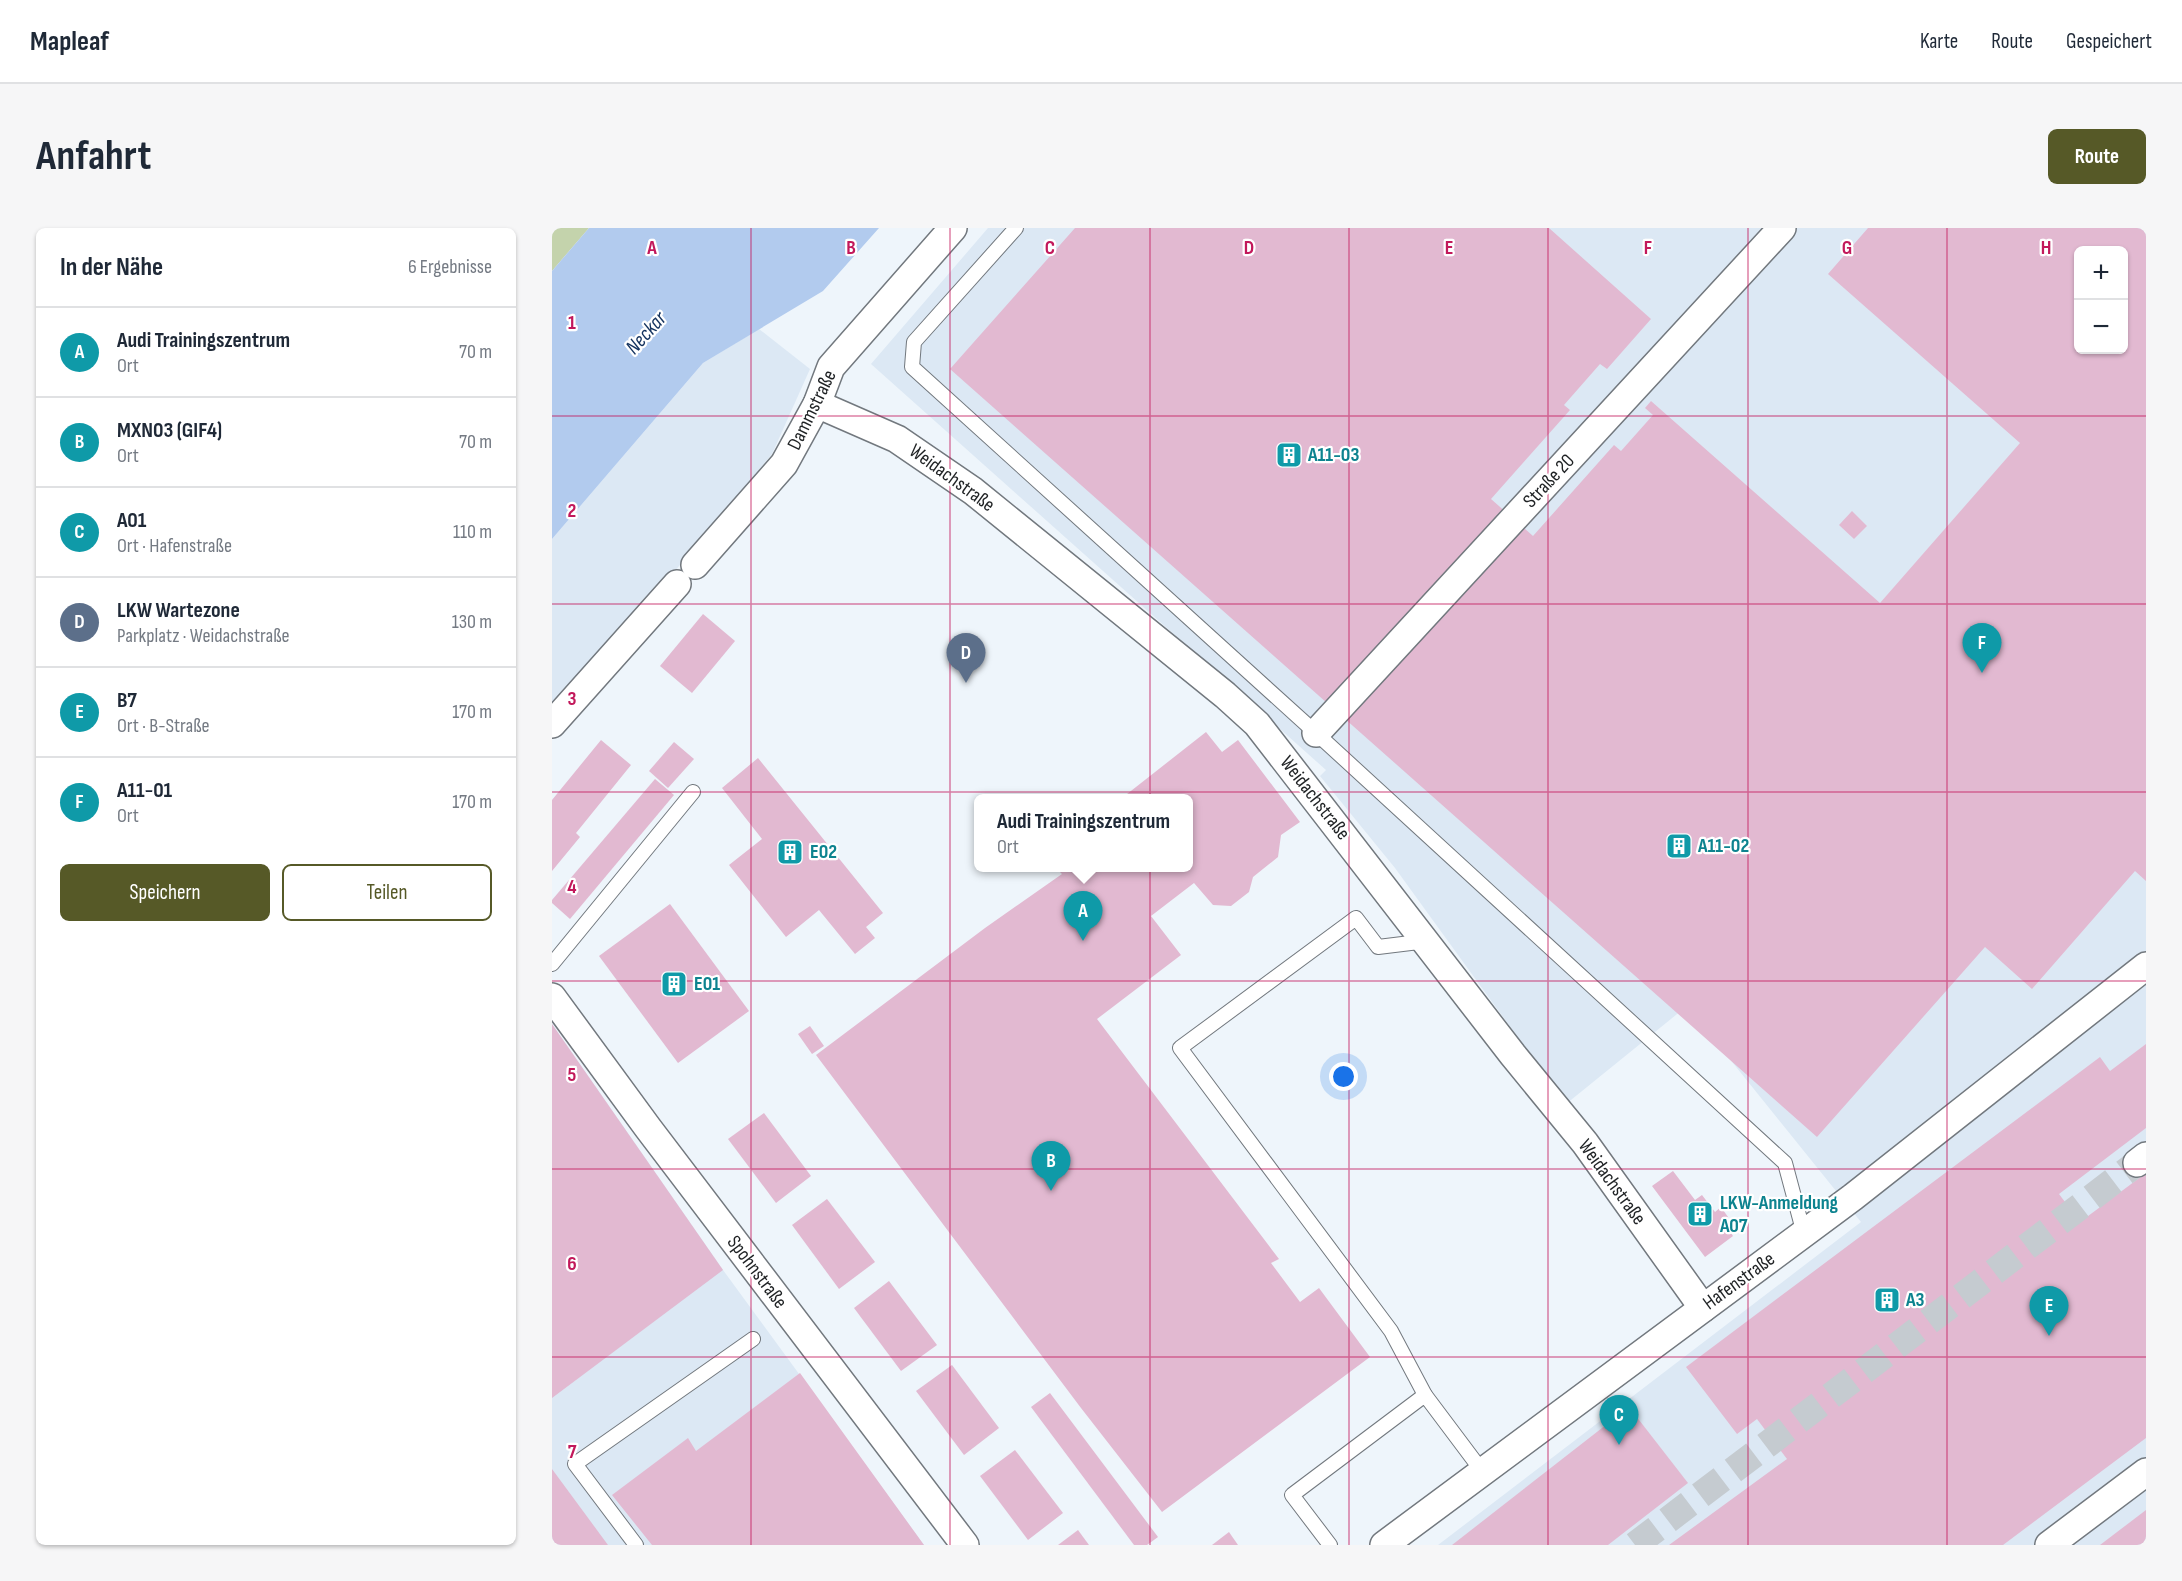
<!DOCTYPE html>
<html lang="de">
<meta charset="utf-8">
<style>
:root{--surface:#fff;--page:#f6f6f7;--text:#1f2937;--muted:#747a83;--line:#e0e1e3;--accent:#565927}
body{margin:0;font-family:"Sofia Sans Condensed",sans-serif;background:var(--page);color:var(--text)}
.controls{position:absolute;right:18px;top:18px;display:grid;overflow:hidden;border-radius:9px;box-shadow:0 2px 4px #0004}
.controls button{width:54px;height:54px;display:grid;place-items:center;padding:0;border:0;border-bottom:2px solid var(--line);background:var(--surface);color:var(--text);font:30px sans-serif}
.you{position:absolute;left:792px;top:849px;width:21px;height:21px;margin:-15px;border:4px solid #fff;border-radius:50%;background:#1a73e8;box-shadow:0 0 0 9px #1a73e833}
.badge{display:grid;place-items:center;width:39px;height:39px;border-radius:50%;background:var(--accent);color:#fff;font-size:20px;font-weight:700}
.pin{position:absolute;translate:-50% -50px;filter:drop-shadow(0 2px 3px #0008)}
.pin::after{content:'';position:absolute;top:32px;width:21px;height:18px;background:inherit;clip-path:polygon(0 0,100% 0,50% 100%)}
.popup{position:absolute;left:422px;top:566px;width:219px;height:78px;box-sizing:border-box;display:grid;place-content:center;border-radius:9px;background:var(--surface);filter:drop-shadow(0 2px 4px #0005);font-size:20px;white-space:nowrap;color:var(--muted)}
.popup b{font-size:22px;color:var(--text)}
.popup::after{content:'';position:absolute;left:50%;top:100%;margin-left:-12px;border:12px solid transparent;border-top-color:var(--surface)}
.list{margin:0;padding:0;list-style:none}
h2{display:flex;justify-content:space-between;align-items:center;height:78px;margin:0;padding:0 24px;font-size:26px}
h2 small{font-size:20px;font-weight:400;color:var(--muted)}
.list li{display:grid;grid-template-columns:39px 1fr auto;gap:18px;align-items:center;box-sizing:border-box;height:90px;padding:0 24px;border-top:2px solid var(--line)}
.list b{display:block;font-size:22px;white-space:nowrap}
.list p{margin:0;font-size:20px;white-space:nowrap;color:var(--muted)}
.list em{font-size:20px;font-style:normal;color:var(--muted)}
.actions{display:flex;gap:12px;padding:18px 24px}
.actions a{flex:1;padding:14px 0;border:2px solid var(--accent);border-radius:9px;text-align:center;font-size:21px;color:var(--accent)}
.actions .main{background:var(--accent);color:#fff}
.map{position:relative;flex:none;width:1594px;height:1317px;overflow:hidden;border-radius:9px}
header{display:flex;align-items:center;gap:36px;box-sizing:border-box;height:84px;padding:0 30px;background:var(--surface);border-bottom:2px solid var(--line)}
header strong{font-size:28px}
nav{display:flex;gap:33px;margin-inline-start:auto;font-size:21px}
.intro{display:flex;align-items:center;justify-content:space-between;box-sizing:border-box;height:144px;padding:0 36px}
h1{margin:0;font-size:42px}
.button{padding:15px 27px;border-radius:9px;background:var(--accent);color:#fff;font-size:21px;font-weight:700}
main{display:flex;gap:36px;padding:0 36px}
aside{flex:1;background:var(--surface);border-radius:9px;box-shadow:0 2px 4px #0004}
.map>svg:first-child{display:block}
.built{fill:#dce8f4;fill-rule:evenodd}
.green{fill:#c4d3ac}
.water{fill:#b2cbee}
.building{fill:#e2b9d1;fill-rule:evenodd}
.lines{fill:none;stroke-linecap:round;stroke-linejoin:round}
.street-tunnel{stroke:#c5cbd0;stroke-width:27;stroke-dasharray:27 14;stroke-linecap:butt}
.lane-casing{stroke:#72787e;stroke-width:16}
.street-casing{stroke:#72787e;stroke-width:30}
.lane{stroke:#fff;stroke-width:14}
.street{stroke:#fff;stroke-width:27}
.grid{fill:none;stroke:#c2185b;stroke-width:1.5;stroke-opacity:0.55}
.labels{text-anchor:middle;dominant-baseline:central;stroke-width:4.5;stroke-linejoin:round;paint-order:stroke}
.street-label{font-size:20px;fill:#1f2224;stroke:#fff}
.culture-label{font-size:20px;font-weight:bold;fill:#0d838f;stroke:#fff;text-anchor:start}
.water-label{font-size:21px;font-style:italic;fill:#13325e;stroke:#fff}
.grid-label{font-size:20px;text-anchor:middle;font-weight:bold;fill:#c2185b;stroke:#fff;stroke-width:4.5;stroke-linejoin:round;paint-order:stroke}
</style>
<header>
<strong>Mapleaf</strong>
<nav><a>Karte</a><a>Route</a><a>Gespeichert</a></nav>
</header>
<div class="intro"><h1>Anfahrt</h1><a class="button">Route</a></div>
<main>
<aside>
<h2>In der Nähe<small>6 Ergebnisse</small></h2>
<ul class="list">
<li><span class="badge" style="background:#0f9aa8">A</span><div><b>Audi Trainingszentrum</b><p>Ort</p></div><em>70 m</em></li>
<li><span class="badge" style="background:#0f9aa8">B</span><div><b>MXN03 (GIF4)</b><p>Ort</p></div><em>70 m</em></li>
<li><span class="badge" style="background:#0f9aa8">C</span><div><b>A01</b><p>Ort · Hafenstraße</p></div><em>110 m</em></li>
<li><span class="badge" style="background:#5c6f8a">D</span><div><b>LKW Wartezone</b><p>Parkplatz · Weidachstraße</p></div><em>130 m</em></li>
<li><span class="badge" style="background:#0f9aa8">E</span><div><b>B7</b><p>Ort · B-Straße</p></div><em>170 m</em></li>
<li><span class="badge" style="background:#0f9aa8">F</span><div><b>A11-01</b><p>Ort</p></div><em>170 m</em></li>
</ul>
<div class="actions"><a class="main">Speichern</a><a>Teilen</a></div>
</aside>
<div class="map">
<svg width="1594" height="1317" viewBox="0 0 1594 1317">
<rect width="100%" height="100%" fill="#eef5fb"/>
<g class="built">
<path d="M 436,0 L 1594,0 L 1594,1317 L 886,1317 L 1309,994 L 1135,778 L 1014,876 L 843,640 L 768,548 L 774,542 L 319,136 ZM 1526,22 L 1572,22 L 1572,122 L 1526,122 Z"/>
<path d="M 207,101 L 258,141 L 220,226 L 0,491 L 0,311 L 151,135 Z"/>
<path d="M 0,796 L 171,1042 L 372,1317 L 0,1317 Z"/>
</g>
<path class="green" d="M 0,0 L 37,0 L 0,43 Z"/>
<path class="water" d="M 37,0 L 327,0 L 271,63 L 151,135 L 0,311 L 0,43 Z"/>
<g class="building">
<path d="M 523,0 L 997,0 L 1099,91 L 1055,141 L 1048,136 L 1012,177 L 1018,182 L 939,271 L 981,308 L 1062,217 L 1069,223 L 1101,187 L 1093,180 L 1099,173 L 1328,375 L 1468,215 L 1276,46 L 1316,0 L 1594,0 L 1594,653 L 1583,643 L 1480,761 L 1433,719 L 1265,909 L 398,141 ZM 1526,22 L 1572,22 L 1572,122 L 1526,122 Z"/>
<path d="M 1300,283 L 1315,298 L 1302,311 L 1287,297 Z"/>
<path d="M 151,386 L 183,413 L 140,465 L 108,438 Z"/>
<path d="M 654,504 L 670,524 L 686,512 L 748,594 L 729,607 L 726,629 L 701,649 L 697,664 L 679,678 L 661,677 L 642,655 L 599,688 L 629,727 L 545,791 L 727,1031 L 719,1035 L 748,1074 L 767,1060 L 818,1129 L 610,1284 L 529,1180 L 264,827 L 433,700 L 510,646 L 504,640 L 636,640 L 636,570 L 570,570 Z"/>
<path d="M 49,512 L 79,537 L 24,605 L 28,609 L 0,643 L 0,572 Z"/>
<path d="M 122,514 L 142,531 L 116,560 L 97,543 Z"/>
<path d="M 206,530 L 331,685 L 314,699 L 323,710 L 303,726 L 267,682 L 234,709 L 177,637 L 210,611 L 170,560 Z"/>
<path d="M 103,551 L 122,567 L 18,691 L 0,675 L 0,672 Z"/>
<path d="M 118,676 L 197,783 L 126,835 L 47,728 Z"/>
<path d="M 0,796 L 171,1042 L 0,1170 Z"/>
<path d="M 258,798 L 272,818 L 260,826 L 246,806 Z"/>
<path d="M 1594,816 L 1594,900 L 1507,966 L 1528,994 L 1594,945 L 1594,1210 L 1451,1317 L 1117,1317 L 1235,1231 L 1205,1191 L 1185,1206 L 1134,1139 L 1548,829 L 1558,843 Z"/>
<path d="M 212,885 L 259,948 L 224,975 L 176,911 Z"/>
<path d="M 1121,943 L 1143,972 L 1150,967 L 1163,984 L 1169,979 L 1176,989 L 1171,993 L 1181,1008 L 1153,1029 L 1100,958 Z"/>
<path d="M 275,971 L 323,1034 L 287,1061 L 240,997 Z"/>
<path d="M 337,1053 L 385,1117 L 349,1143 L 302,1080 Z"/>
<path d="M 400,1137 L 447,1200 L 412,1227 L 364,1163 Z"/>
<path d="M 248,1145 L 372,1317 L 100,1317 L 60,1267 L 136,1210 L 144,1223 Z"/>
<path d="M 498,1165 L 606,1309 L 595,1317 L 582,1317 L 479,1179 Z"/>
<path d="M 1077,1179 L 1136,1255 L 1056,1317 L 900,1317 Z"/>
<path d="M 463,1222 L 511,1285 L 476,1312 L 428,1248 Z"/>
<path d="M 0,1241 L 56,1317 L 0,1317 Z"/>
<path d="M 1594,1282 L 1594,1317 L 1548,1317 Z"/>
<path d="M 526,1302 L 537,1317 L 506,1317 Z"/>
<path d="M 677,1304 L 686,1317 L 660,1317 Z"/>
</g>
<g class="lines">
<path class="street-tunnel" d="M 1083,1317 L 1585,935"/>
<g class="lane-casing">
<g id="lane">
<path d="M 464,0 L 362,114 L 360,139 L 764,505 L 1233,935 L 1252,1006"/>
<path d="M 0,736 L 141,564"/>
<path d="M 873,1167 L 839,1103 L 628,820 L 804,690 L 826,719 L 875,713"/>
<path d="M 84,1317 L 23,1236 L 201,1111"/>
<path d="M 778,1317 L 740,1267 L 873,1167 L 930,1243"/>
</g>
</g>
<g class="street-casing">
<g id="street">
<path d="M 265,176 L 345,211 L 421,263 L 673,467 L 705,496 L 961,827 L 1033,915 L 1151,1080"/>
<path d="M 143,337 L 232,236 L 265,176 L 279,139 L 401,0"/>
<path d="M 0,496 L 125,356"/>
<path d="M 764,505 L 1230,0"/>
<path d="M 0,769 L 96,900 L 413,1317"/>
<path d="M 1585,935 L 1594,928"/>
<path d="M 832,1317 L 1301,969 L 1594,738"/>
<path d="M 1497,1317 L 1594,1244"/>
</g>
</g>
<use href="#lane" class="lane"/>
<use href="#street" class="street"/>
</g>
<path class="grid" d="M 199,0 L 199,1317M 398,0 L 398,1317M 598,0 L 598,1317M 797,0 L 797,1317M 996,0 L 996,1317M 1196,0 L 1196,1317M 1395,0 L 1395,1317M 0,188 L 1594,188M 0,376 L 1594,376M 0,564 L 1594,564M 0,753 L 1594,753M 0,941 L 1594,941M 0,1129 L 1594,1129"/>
<defs>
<g id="building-square" transform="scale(1.35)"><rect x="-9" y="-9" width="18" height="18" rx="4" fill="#0f9aa8" stroke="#fff"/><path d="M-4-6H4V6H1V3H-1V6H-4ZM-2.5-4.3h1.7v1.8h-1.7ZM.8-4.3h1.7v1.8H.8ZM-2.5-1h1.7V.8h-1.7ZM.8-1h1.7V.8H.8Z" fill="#fff"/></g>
</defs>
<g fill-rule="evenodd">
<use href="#building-square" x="737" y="227"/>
<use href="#building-square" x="1127" y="618"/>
<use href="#building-square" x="238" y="624"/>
<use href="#building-square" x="122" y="756"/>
<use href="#building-square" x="1148" y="986"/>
<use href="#building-square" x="1335" y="1072"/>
</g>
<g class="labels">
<g class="street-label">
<text transform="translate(260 182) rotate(-64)">Dammstraße</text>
<text transform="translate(400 250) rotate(36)">Weidachstraße</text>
<text transform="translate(997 253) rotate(-47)">Straße 20</text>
<text transform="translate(763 570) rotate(52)">Weidachstraße</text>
<text transform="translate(1060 954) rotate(54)">Weidachstraße</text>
<text transform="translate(205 1044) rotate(53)">Spohnstraße</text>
<text transform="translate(1187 1053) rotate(-36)">Hafenstraße</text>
</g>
<g class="culture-label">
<text x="756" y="227">A11-03</text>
<text x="1146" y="618">A11-02</text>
<text x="258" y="624">E02</text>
<text x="142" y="756">E01</text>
<text x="1168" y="975">LKW-Anmeldung<tspan x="1168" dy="23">A07</tspan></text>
<text x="1354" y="1072">A3</text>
</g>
<g class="water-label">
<text transform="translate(94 105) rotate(-48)">Neckar</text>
</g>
</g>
<g class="grid-label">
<text x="100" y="26">A</text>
<text x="299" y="26">B</text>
<text x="498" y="26">C</text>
<text x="697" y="26">D</text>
<text x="897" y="26">E</text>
<text x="1096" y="26">F</text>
<text x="1295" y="26">G</text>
<text x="1494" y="26">H</text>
<text x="20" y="101">1</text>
<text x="20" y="289">2</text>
<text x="20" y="477">3</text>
<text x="20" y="665">4</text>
<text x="20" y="853">5</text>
<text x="20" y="1042">6</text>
<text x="20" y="1230">7</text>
</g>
</svg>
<div class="controls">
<button>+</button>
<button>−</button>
</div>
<div class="you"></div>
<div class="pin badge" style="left:531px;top:713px;background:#0f9aa8">A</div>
<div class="popup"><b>Audi Trainingszentrum</b>Ort</div>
<div class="pin badge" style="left:499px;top:963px;background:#0f9aa8">B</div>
<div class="pin badge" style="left:1067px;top:1217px;background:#0f9aa8">C</div>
<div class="pin badge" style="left:414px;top:455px;background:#5c6f8a">D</div>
<div class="pin badge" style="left:1497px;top:1108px;background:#0f9aa8">E</div>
<div class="pin badge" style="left:1430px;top:445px;background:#0f9aa8">F</div>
</div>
</main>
